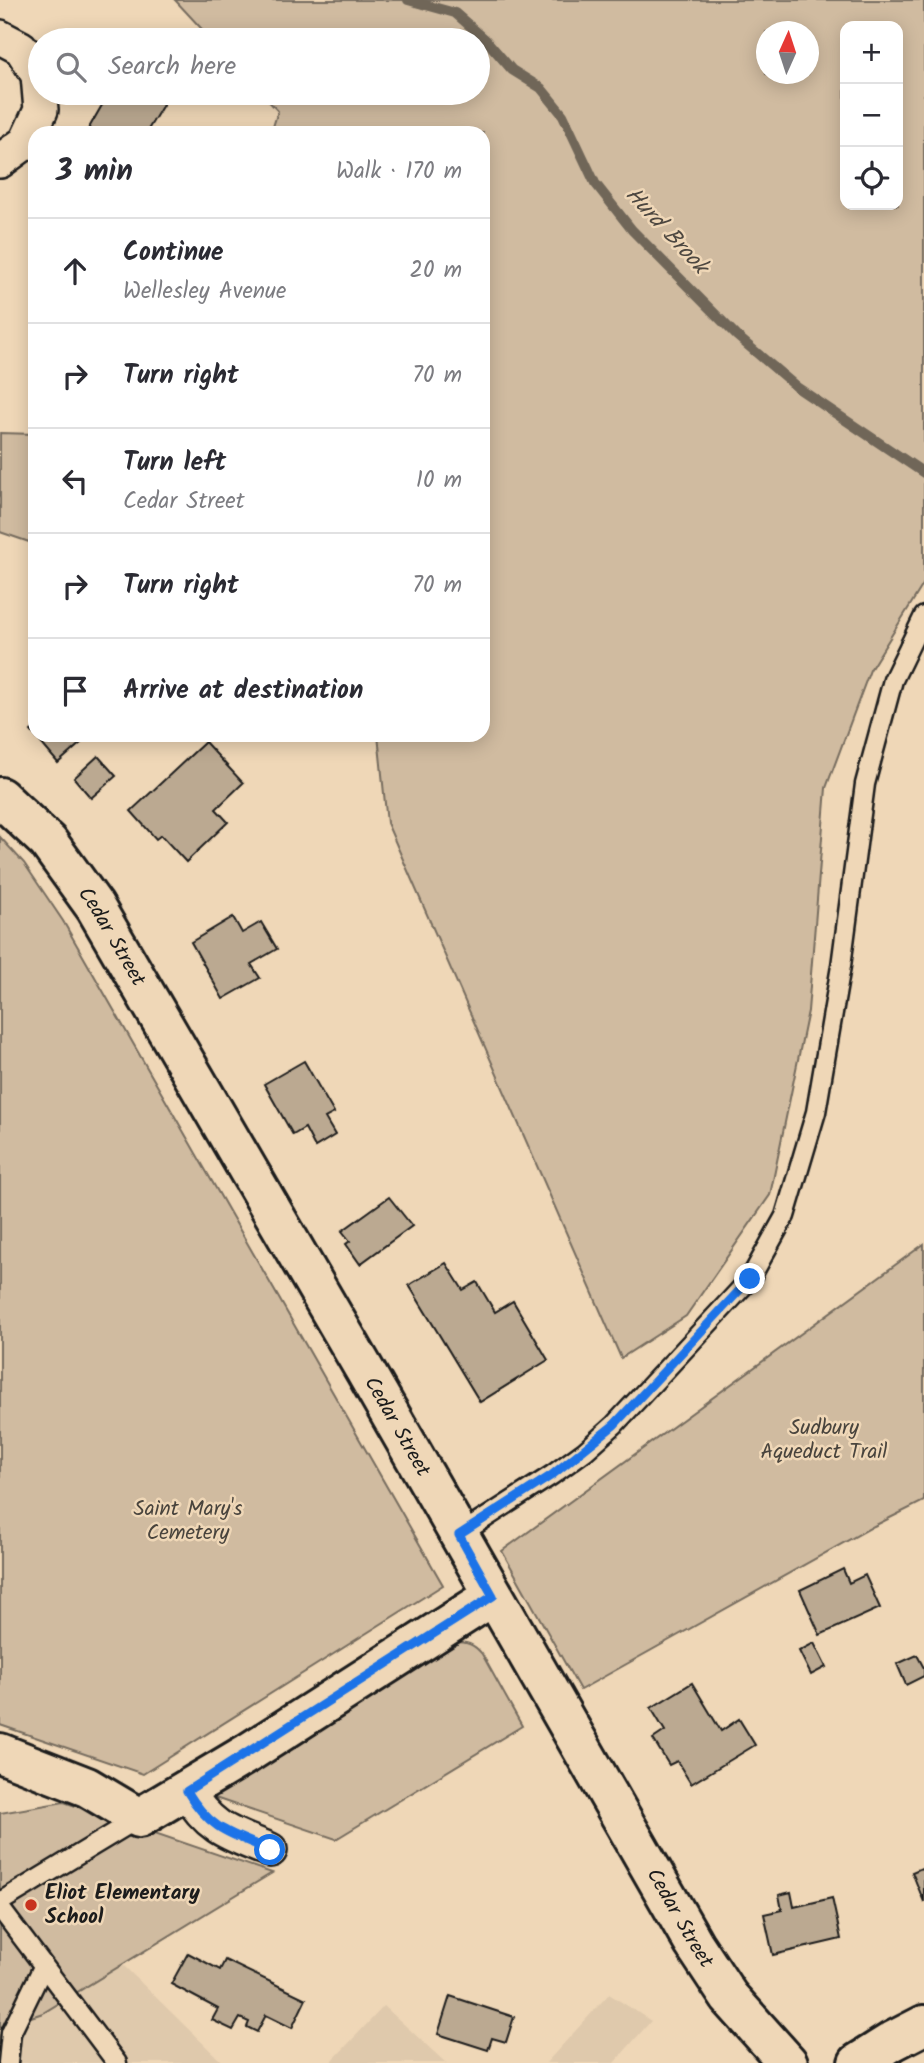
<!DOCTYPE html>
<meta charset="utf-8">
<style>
:root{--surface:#fff;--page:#f7f7f7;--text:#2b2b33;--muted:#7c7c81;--line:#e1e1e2}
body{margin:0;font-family:Kalam,sans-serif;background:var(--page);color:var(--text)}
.controls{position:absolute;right:21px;top:21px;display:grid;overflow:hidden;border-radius:14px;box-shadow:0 4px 18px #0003}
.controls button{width:63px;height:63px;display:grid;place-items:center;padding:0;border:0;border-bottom:2px solid var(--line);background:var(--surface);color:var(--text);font:35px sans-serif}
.compass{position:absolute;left:756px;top:21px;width:63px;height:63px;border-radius:50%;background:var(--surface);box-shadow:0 4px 18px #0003;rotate:3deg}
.stop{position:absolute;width:21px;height:21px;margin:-16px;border:5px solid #1a73e8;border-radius:50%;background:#fff}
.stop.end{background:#1a73e8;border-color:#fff;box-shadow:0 2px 7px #0008}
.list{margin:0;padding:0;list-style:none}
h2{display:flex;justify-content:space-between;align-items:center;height:91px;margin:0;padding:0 28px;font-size:30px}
h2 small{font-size:23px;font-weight:400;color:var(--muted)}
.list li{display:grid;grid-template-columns:46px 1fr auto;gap:21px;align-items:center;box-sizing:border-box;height:105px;padding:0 28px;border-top:2px solid var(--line)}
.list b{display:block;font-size:26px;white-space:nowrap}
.list p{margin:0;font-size:23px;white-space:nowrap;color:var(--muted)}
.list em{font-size:23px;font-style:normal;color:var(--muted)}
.icon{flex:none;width:38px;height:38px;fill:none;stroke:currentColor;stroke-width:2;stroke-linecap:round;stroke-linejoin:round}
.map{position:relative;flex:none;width:924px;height:2063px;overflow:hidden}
.search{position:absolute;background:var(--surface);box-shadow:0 4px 18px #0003;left:28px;top:28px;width:462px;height:77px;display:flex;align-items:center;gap:18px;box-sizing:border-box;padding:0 24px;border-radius:38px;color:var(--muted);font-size:26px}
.panel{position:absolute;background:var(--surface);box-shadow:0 4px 18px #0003;left:28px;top:126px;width:462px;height:616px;border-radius:21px}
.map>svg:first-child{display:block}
.built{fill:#dfc9ac}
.green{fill:#d0bba0;stroke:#766c5e;stroke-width:2;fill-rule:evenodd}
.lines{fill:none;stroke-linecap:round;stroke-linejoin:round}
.stream{stroke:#6f6659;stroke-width:10}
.building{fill:#bba991;stroke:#1c1c1c;stroke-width:2}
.service-casing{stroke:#1c1c1c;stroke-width:23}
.minor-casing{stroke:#1c1c1c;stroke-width:38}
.tertiary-casing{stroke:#1c1c1c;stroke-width:44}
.secondary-casing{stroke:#1c1c1c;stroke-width:44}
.service{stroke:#efd7b7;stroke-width:18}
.minor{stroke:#efd7b7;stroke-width:33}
.tertiary{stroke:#efd7b7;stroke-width:38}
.secondary{stroke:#efd7b7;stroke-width:38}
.route{stroke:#1a73e8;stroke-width:9}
.poi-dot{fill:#c8321e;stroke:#efd7b7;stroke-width:2.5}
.labels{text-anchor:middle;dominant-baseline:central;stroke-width:5;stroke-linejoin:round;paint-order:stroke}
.street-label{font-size:21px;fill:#1c1c1c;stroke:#efd7b7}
.park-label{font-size:21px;fill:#49443d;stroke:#efd7b7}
.poi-label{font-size:21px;font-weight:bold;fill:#1c1c1c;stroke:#efd7b7;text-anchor:start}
.water-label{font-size:23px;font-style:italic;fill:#4d4740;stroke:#efd7b7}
</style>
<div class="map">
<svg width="924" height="2063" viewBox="0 0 924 2063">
<rect width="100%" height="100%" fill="#efd7b7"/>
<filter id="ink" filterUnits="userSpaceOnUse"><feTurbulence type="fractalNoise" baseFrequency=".0143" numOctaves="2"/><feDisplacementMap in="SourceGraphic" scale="14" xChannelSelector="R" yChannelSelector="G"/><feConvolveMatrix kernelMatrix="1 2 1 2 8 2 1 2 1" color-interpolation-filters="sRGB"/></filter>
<g filter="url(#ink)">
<g class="built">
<path d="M 0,1845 L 123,1965 L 223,2063 L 0,2063 Z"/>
<path d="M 609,1994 L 651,2021 L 614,2063 L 546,2063 Z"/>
<path d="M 384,2006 L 446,2063 L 330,2063 Z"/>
</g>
<g class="green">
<path d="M 175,0 L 924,0 L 924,583 L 870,670 L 826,788 L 808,1011 L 770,1195 L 686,1316 L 621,1358 L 387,823 L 378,735 L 483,735 L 483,133 L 271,133 L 278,111 L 261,93 L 478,93 L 478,40 L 212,40 ZM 898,26 L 898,205 L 845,205 L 845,26 ZM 766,32 L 808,32 L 808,74 L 766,74 Z"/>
<path d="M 0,433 L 35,434 L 35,544 L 0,532 Z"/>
<path d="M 0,837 L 24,863 L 63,921 L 443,1585 L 143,1774 L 0,1725 Z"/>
<path d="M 924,1244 L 924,1501 L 874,1526 L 580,1690 L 502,1551 Z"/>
<path d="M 455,1642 C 467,1642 474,1644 482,1654 L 522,1726 L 336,1839 L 212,1797 Z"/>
<path d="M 64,1802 L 272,1873 L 43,2013 L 0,2027 L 0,1813 Z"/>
</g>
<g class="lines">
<path class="stream" d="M 408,0 L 455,13 L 486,40 L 512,70 L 541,88 L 563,115 L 595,183 L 632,230 L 737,336 L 798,388 L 924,473"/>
</g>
<g class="building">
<path d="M 109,93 L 170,93 L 146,133 L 86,133 Z"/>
<path d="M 35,727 L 35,735 L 90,735 L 58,763 L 31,731 Z"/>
<path d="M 205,742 L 243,783 L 216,809 L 228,822 L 186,862 L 161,835 L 156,839 L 131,811 Z"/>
<path d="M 98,756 L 116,776 L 91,798 L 74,778 Z"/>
<path d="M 233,917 L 242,933 L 261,922 L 277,949 L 251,964 L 260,978 L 223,999 L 191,942 Z"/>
<path d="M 304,1061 L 334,1113 L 325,1118 L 335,1135 L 315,1147 L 305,1128 L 293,1135 L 264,1084 Z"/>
<path d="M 389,1197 L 412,1226 L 360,1264 L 346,1244 L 350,1241 L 342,1231 Z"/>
<path d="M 446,1263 L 463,1290 L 477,1282 L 495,1312 L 513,1301 L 548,1360 L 480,1402 L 409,1285 Z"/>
<path d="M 843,1569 L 849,1583 L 865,1575 L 880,1608 L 820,1635 L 800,1590 Z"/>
<path d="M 814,1643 L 826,1667 L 811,1675 L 799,1651 Z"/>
<path d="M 917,1655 L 924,1668 L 924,1676 L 906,1685 L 897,1664 Z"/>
<path d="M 692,1683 L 721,1731 L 739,1719 L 755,1745 L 691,1784 L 677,1761 L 669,1765 L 653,1739 L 665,1731 L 651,1708 Z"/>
<path d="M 924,1867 L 924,1902 L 912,1872 Z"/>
<path d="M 791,1892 L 794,1907 L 832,1898 L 841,1939 L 773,1955 L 764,1914 L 782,1910 L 779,1895 Z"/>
<path d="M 188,1953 L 220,1970 L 225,1960 L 306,1999 L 292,2028 L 266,2015 L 257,2032 L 247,2027 L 249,2022 L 240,2018 L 233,2030 L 212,2020 L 218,2009 L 171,1984 Z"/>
<path d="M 450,1996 L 514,2017 L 506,2042 L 492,2038 L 488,2050 L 438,2034 Z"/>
</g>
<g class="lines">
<g class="service-casing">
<g id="service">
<path d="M 459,1535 L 552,1475 L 585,1451 L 614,1425 L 750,1279 L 785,1216 L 816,1112 L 841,966 L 865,784 L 893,680 L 924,616"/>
<path d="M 0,1902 L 139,1818"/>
<path d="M 0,1908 L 117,2063"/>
<path d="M 8,2063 L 11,2033 L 43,1967"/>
</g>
</g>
<g class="minor-casing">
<g id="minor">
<path d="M 0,37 L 21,48 L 38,75 L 41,110 L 26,142 L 0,161"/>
<path d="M 187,1791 C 210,1830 231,1834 270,1850"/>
</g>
</g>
<g class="tertiary-casing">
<g id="tertiary">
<path id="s1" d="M 0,797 L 48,842 L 95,907 L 364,1369 L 694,1944 L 729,1997 L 788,2063"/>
<path d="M 0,1753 L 87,1787 L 139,1818 L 248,1753 L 493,1596"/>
</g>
</g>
<g class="secondary-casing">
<path id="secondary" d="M 858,2063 L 893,2041 L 924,2025"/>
</g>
<use href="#service" class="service"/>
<use href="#minor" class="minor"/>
<use href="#tertiary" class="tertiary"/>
<use href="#secondary" class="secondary"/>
</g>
</g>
<g class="lines" filter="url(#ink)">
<path class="route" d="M 270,1850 C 231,1834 210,1830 187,1791 L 493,1596 L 459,1535 L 552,1475 L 614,1425 L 750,1279"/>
</g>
<circle class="poi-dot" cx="31" cy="1905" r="7"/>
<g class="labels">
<g class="street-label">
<text stroke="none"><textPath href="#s1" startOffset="180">Cedar Street</textPath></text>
<text stroke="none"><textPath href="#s1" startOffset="747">Cedar Street</textPath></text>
<text stroke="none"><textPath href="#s1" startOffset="1314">Cedar Street</textPath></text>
</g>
<g class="park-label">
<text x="824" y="1428">Sudbury<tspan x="824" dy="24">Aqueduct Trail</tspan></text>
<text x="188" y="1509">Saint Mary's<tspan x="188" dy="24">Cemetery</tspan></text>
</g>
<g class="poi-label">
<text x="45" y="1893">Eliot Elementary<tspan x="45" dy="24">School</tspan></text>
</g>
<g class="water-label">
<text transform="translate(666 231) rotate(47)">Hurd Brook</text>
</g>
</g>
</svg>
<div class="controls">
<button>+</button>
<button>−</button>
<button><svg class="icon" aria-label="locate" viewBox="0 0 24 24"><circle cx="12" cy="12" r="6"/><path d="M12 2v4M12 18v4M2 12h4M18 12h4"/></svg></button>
</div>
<svg class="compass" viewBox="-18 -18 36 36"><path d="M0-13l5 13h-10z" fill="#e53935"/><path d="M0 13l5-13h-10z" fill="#7c7c81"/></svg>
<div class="stop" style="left:270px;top:1850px"></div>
<div class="stop end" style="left:750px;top:1279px"></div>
<div class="search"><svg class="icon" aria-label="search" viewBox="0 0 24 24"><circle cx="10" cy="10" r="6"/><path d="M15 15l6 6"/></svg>Search here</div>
<section class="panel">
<h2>3 min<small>Walk · 170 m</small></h2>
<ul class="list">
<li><svg class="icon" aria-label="ahead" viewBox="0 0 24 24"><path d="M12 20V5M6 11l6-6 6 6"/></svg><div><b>Continue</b><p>Wellesley Avenue</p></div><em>20 m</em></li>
<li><svg class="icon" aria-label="right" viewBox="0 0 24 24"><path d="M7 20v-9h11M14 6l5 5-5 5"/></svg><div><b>Turn right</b></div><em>70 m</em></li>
<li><svg class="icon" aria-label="left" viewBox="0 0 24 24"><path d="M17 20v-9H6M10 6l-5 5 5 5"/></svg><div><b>Turn left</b><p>Cedar Street</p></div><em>10 m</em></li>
<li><svg class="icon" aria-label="right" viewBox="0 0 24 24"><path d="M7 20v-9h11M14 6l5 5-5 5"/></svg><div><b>Turn right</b></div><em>70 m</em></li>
<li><svg class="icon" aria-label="arrive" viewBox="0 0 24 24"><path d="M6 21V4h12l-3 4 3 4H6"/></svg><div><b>Arrive at destination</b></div></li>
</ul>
</section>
</div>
